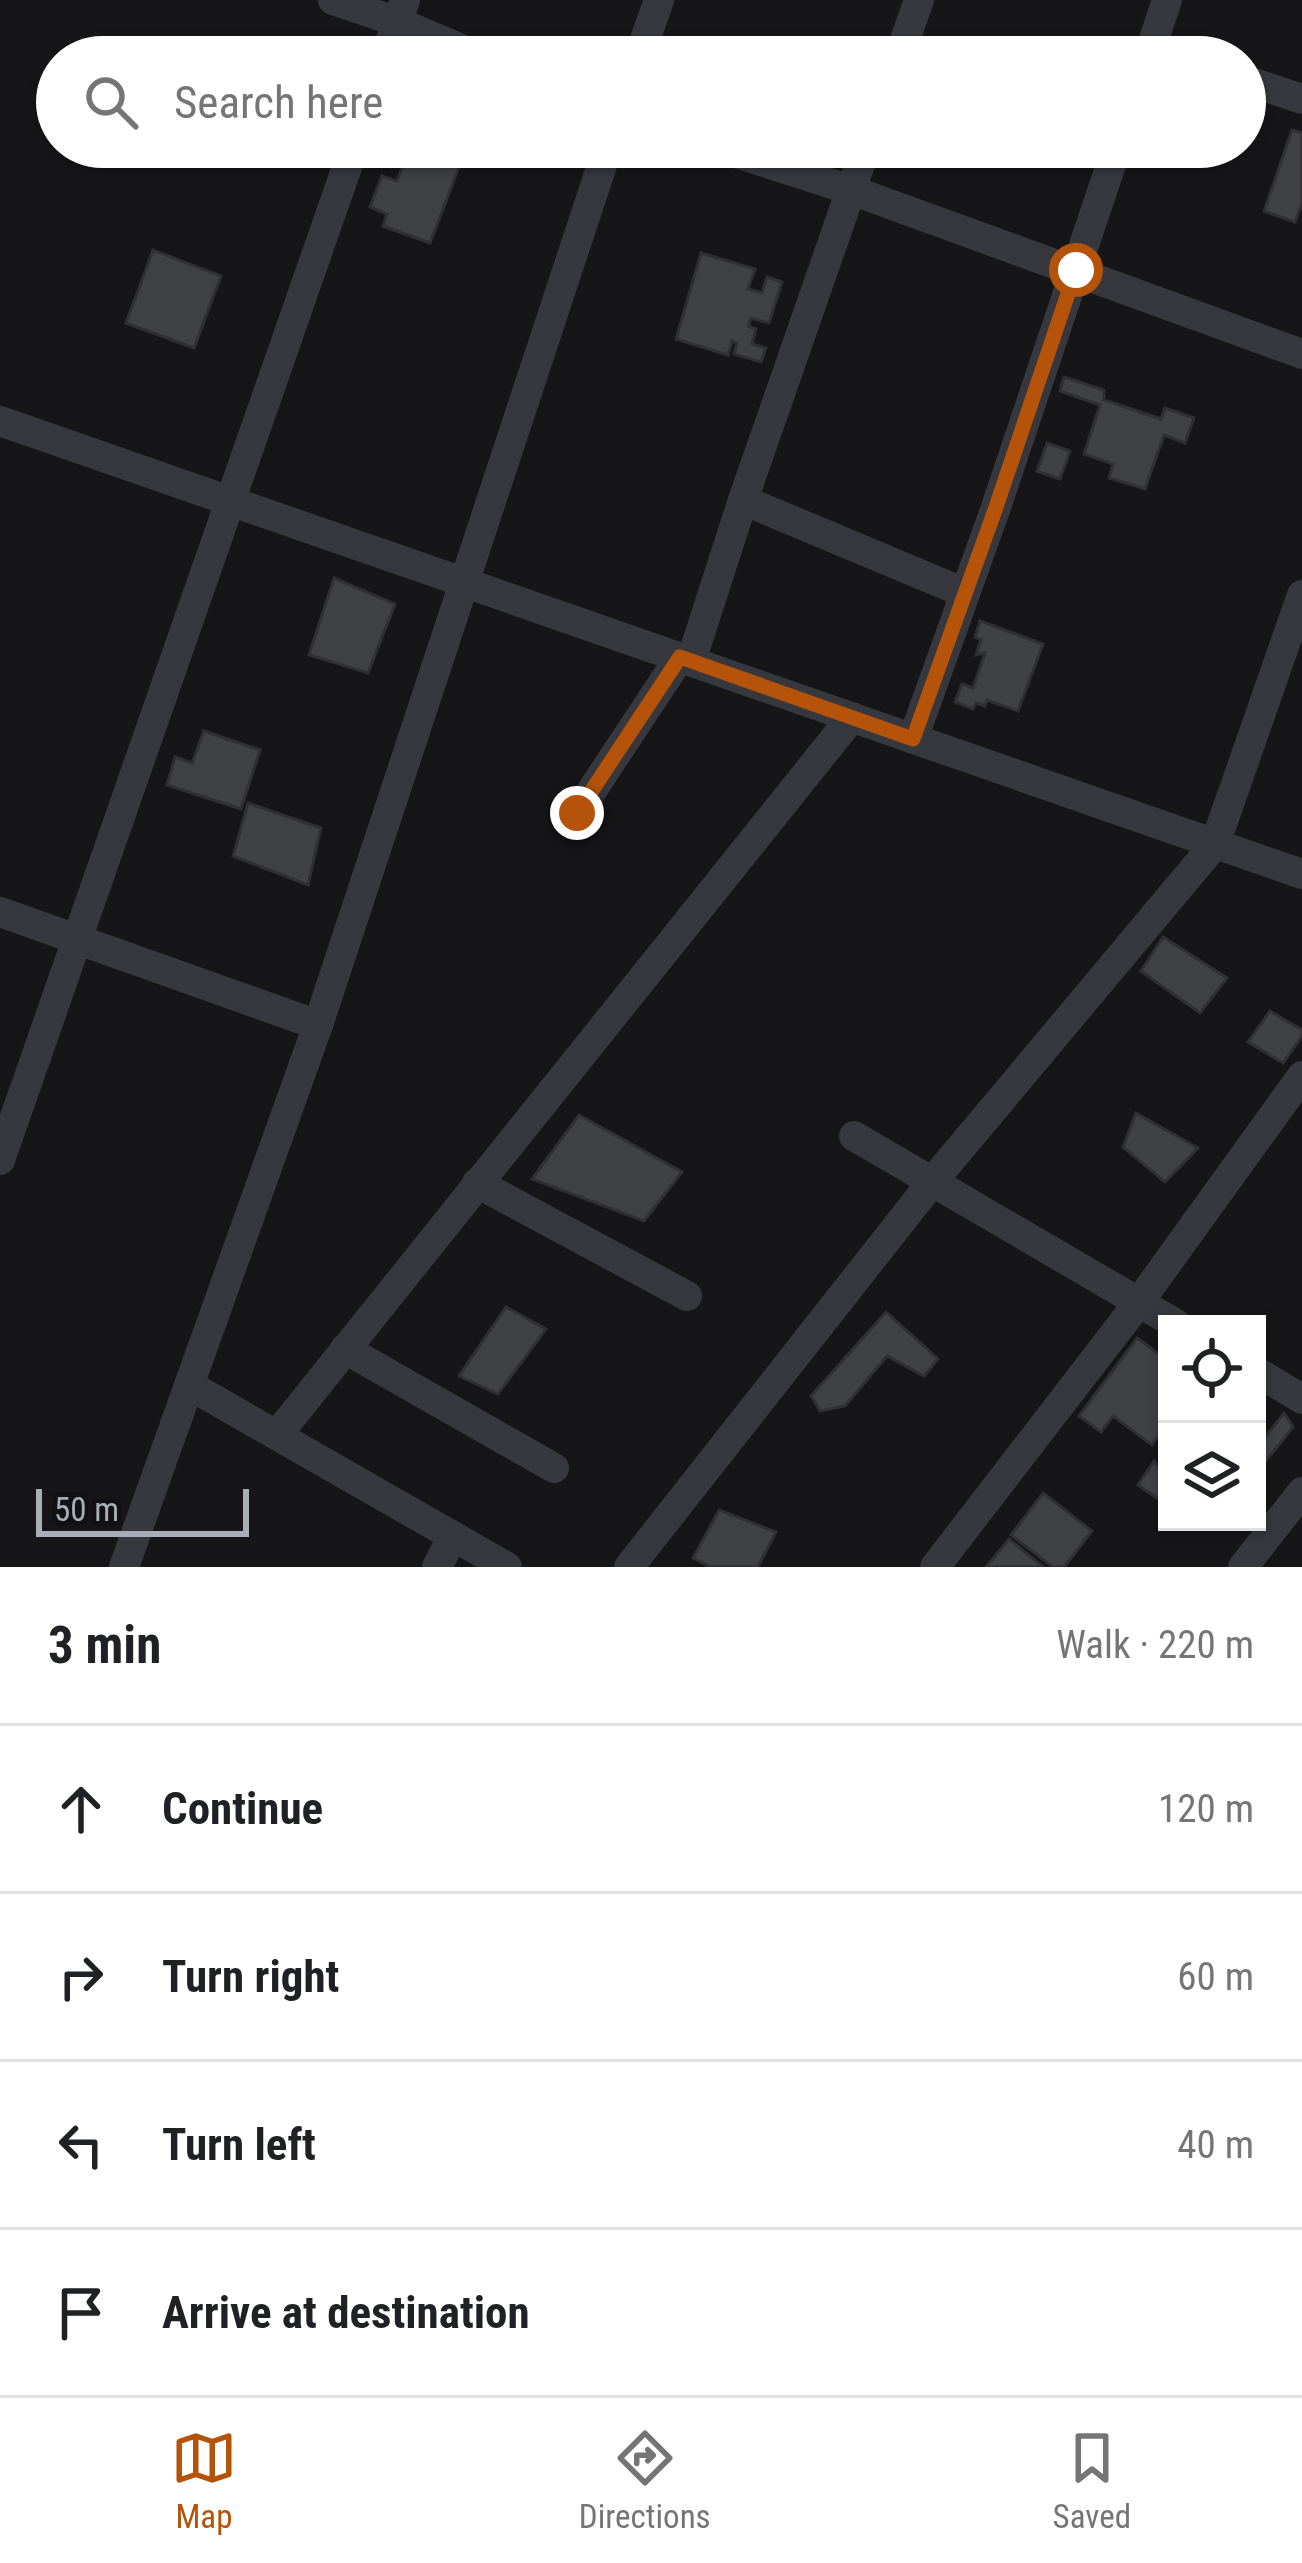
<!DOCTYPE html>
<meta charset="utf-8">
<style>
:root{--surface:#fff;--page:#f6f6f6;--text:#202124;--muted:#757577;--line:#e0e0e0;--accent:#b45309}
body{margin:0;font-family:"Roboto Condensed",sans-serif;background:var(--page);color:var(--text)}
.controls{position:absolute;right:36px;bottom:36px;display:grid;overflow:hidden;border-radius:0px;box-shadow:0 3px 9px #0004}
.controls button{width:108px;height:108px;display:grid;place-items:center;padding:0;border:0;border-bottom:3px solid var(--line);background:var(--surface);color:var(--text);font:60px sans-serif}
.scale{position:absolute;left:36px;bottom:30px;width:213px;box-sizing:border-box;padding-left:12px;border:6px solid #a8adb8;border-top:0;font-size:33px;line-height:42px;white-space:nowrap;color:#a8adb8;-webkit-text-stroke:9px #111113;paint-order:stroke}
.stop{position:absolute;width:36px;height:36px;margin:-27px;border:9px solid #b45309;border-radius:50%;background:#fff}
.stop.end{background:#b45309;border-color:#fff;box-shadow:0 3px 12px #0008}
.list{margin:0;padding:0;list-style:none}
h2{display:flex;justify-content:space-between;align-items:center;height:156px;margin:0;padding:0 48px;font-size:51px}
h2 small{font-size:39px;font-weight:400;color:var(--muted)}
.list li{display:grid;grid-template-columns:78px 1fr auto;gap:36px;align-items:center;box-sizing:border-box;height:168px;padding:0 48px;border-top:3px solid var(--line)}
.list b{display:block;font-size:45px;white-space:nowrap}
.list em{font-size:39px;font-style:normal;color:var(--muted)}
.icon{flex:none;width:66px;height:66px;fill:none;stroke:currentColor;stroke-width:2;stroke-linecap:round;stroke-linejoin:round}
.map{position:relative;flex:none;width:1302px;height:1567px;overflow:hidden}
.search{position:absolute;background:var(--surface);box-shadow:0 3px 9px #0004;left:36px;right:36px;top:36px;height:132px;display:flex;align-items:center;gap:30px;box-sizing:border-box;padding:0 42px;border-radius:66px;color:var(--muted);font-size:45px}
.sheet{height:828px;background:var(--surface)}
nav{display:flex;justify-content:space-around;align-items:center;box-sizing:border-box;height:168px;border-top:3px solid var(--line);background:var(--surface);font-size:33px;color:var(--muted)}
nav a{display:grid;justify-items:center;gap:6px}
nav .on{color:var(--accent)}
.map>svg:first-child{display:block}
.building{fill:#404145;stroke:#303034;stroke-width:3}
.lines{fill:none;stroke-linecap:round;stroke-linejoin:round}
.minor{stroke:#37383d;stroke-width:30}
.route{stroke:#b45309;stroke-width:15}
</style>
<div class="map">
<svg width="1302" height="1567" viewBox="0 0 1302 1567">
<rect width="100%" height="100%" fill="#161618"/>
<g class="building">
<path d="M 1292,130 L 1302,133 L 1302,203 L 1295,222 L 1264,211 Z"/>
<path d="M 409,149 L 459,167 L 430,243 L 383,226 L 387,214 L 370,207 L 382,176 L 397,181 Z"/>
<path d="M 153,250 L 221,276 L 194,348 L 126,323 Z"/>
<path d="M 701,253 L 755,269 L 748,289 L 762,293 L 767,277 L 782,282 L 769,323 L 751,318 L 748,326 L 756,329 L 752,344 L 766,348 L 761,362 L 734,354 L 737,343 L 732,341 L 728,355 L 676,339 Z"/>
<path d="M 1064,377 L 1104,390 L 1104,400 L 1161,419 L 1165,408 L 1194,418 L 1185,443 L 1164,435 L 1145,489 L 1109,478 L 1113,464 L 1084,454 L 1100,405 L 1060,391 Z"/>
<path d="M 1047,443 L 1070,451 L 1060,479 L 1037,471 Z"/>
<path d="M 334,578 L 395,604 L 368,673 L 309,655 Z"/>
<path d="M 980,621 L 1043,644 L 1018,711 L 987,700 L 985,706 L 976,703 L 973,709 L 955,702 L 962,684 L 973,688 L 985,653 L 976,655 L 981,640 L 975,637 Z"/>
<path d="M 204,731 L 260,750 L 241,809 L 167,785 L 175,757 L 192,763 Z"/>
<path d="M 248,803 L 321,828 L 308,885 L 233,856 Z"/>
<path d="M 1163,937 L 1227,978 L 1200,1013 L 1141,971 Z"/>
<path d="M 1270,1011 L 1302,1030 L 1302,1036 L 1283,1063 L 1248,1042 Z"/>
<path d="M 1136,1113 L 1198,1148 L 1165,1182 L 1123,1147 Z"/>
<path d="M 579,1115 L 682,1172 L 644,1221 L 532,1179 Z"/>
<path d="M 506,1307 L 546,1329 L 498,1394 L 459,1376 Z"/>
<path d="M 886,1312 L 938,1359 L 924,1376 L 887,1356 L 845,1406 L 820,1411 L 811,1396 Z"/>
<path d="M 1137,1338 L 1167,1360 L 1167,1425 L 1152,1445 L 1113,1416 L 1101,1432 L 1079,1416 Z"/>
<path d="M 1284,1413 L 1293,1427 L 1262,1466 L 1257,1462 L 1257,1436 L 1263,1440 Z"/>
<path d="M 1154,1461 L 1165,1475 L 1167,1472 L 1167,1505 L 1138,1485 Z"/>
<path d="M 1043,1493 L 1092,1531 L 1064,1567 L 1053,1567 L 1011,1535 Z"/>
<path d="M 719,1510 L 776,1532 L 758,1567 L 711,1567 L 693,1558 Z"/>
<path d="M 1009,1539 L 1043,1567 L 986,1567 Z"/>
</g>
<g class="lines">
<g class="minor">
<path d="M 333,0 L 398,22 L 480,57"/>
<path d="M 385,57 L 405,0"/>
<path d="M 639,57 L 659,0"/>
<path d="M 899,57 L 919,0"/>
<path d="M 1148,57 L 1167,0"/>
<path d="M 1245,80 L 1302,99"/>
<path d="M 717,147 L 851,190 L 1302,354"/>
<path d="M 0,421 L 1302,874"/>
<path d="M 743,500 L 965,593"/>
<path d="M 691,661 L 743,500 L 866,147"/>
<path d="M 913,739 L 995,510 L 1117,147"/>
<path d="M 577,813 L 680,657"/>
<path d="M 0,912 L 318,1025"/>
<path d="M 854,1136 L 1176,1324"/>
<path d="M 0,1160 L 354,147"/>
<path d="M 477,1183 L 687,1296"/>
<path d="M 345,1349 L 554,1468"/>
<path d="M 1257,1372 L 1302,1399"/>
<path d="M 189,1385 L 507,1567"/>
<path d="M 277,1435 L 852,717"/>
<path d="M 124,1567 L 318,1025 L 608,147"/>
<path d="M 437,1567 L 453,1536"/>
<path d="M 629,1567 L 932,1182 L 1215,844 L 1302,595"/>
<path d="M 935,1567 L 1139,1302 L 1302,1076"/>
<path d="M 1243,1567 L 1302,1492"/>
</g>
</g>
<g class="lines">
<path class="route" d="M 577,813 L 680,657 L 913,739 L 995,510 L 1076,270"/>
</g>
</svg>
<div class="controls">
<button><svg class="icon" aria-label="locate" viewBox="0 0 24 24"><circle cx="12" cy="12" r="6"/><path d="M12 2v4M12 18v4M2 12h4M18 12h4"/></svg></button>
<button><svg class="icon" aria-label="layers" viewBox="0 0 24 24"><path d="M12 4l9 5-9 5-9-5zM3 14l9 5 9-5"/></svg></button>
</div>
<div class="scale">50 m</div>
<div class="stop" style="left:1076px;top:270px"></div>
<div class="stop end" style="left:577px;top:813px"></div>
<div class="search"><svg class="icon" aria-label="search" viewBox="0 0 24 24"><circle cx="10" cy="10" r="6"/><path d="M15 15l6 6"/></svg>Search here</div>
</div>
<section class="sheet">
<h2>3 min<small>Walk · 220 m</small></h2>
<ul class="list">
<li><svg class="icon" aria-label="ahead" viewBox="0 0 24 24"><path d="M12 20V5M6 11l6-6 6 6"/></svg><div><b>Continue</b></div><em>120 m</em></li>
<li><svg class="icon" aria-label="right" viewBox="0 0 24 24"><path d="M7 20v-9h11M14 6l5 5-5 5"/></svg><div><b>Turn right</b></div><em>60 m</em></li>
<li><svg class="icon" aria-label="left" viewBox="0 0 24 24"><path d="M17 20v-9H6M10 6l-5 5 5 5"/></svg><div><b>Turn left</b></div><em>40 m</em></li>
<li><svg class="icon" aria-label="arrive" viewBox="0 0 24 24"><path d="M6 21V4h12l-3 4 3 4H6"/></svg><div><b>Arrive at destination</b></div></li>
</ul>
</section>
<nav>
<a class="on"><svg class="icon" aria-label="map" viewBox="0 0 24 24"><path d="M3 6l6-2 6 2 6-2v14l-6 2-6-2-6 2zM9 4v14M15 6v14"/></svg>Map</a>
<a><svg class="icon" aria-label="directions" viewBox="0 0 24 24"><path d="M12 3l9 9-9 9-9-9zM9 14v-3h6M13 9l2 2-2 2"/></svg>Directions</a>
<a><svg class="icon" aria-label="saved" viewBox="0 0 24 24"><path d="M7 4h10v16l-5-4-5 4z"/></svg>Saved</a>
</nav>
